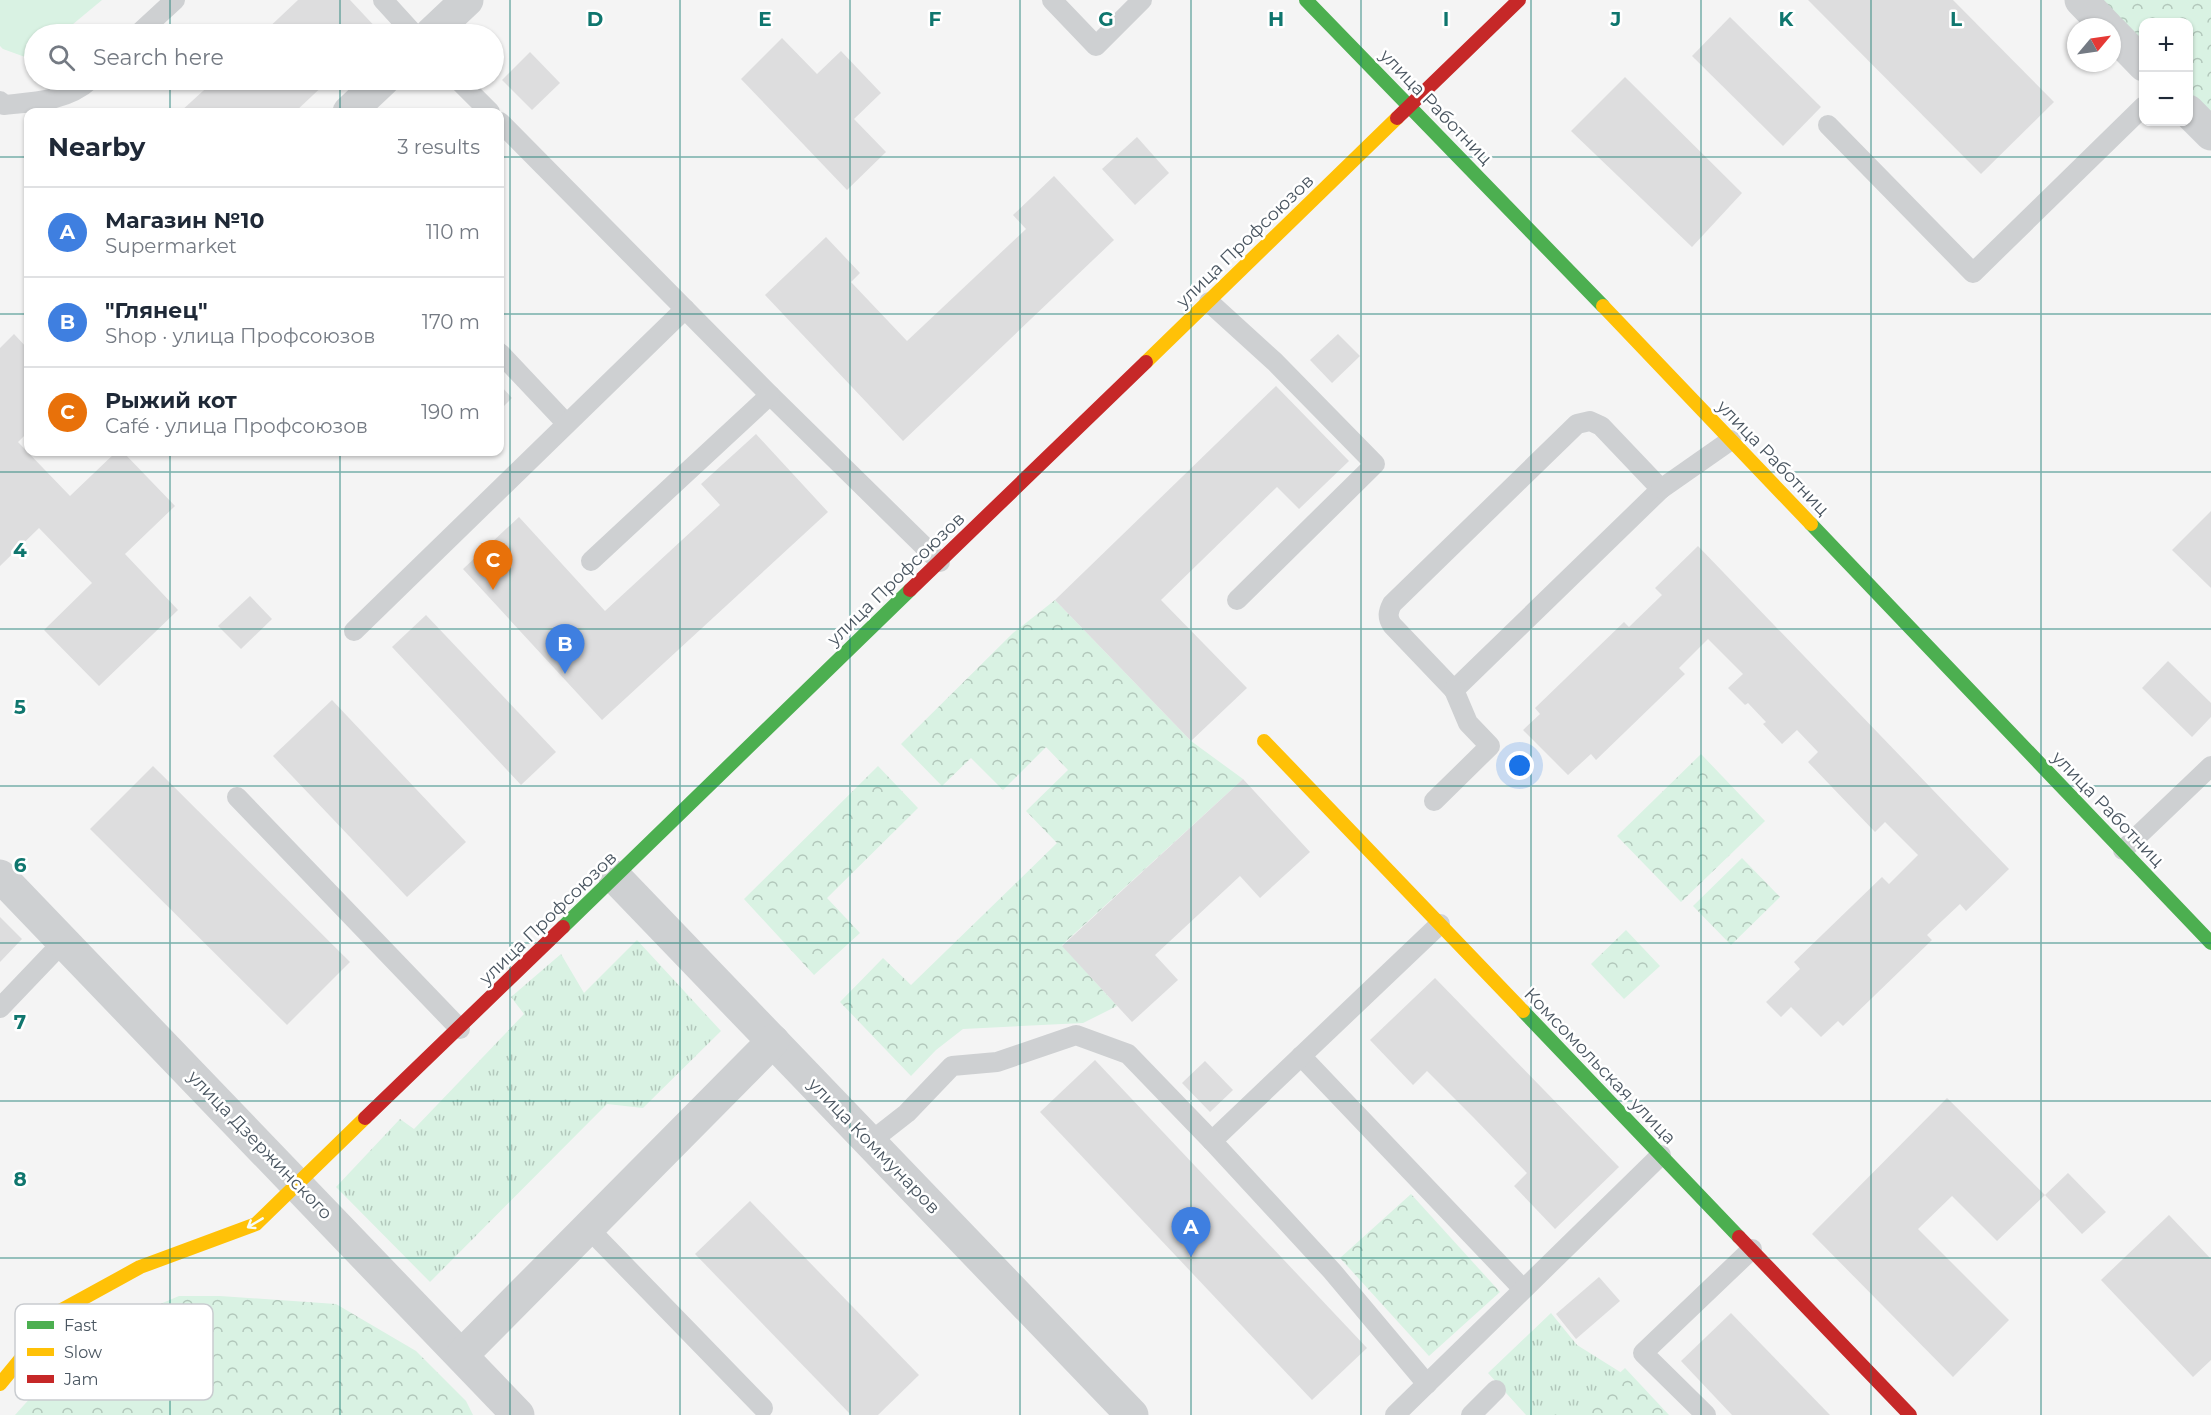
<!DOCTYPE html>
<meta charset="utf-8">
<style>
:root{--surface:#fff;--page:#f6f6f7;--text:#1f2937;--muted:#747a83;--line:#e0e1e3;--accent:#868d94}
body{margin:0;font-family:Montserrat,sans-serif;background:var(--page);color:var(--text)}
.controls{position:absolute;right:18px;top:18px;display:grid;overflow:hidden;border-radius:12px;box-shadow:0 2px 4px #0004}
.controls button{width:54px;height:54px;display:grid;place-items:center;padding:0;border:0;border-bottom:2px solid var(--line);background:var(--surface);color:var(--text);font:30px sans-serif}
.compass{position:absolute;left:2067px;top:18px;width:54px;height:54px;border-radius:50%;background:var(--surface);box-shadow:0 2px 4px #0004;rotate:61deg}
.you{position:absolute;left:1520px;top:766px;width:21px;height:21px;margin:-15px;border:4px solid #fff;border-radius:50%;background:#1a73e8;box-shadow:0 0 0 9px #1a73e833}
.badge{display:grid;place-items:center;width:39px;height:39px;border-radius:50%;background:var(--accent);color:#fff;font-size:20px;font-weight:700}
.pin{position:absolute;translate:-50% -50px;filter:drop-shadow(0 2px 3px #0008)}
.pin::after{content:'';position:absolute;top:32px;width:21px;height:18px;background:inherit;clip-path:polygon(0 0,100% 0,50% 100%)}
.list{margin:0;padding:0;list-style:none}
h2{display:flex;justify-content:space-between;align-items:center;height:78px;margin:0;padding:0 24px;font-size:26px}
h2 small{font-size:20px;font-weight:400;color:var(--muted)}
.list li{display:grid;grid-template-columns:39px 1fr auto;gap:18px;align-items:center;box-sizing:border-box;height:90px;padding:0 24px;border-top:2px solid var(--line)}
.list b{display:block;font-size:22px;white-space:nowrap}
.list p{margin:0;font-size:20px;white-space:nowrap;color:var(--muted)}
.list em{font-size:20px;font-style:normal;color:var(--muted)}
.icon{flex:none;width:33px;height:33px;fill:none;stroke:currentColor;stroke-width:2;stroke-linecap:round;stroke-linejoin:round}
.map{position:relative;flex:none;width:2211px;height:1415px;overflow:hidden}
.search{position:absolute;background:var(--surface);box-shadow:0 2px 4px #0004;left:24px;top:24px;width:480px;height:66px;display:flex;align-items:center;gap:15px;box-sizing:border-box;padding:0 21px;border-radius:33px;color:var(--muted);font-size:22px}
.panel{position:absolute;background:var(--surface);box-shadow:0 2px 4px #0004;left:24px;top:108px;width:480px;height:348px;border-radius:12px}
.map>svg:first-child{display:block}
.grass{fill:url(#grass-tufts)}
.forest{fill:url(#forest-crowns)}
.garden{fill:#d9f2e3}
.building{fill:#ddddde}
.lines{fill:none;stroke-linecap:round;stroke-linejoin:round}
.lane{stroke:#ced0d2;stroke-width:20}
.street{stroke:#ced0d2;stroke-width:33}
.fast{stroke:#4caf50;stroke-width:14}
.slow{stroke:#ffc107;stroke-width:14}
.jam{stroke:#c62828;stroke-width:14}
.oneway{stroke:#f6fbf6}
.grid{fill:none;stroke:#0f766e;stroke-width:1.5;stroke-opacity:0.55}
.labels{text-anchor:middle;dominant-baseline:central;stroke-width:5;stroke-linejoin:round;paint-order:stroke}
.street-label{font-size:18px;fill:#4a5661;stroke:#fff}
.key{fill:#fff;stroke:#c9ccd0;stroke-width:1.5}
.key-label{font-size:16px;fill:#4a5661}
.grid-label{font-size:20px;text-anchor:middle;font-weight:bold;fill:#0f766e;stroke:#fff;stroke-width:5;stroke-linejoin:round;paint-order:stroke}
</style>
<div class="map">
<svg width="2211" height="1415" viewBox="0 0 2211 1415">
<defs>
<pattern id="grass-tufts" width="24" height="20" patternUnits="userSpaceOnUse" patternTransform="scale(1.5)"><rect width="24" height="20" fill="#d9f2e3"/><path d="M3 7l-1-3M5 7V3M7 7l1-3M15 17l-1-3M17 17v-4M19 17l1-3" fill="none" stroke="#b2c7bb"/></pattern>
<pattern id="forest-crowns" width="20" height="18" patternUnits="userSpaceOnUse" patternTransform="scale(1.5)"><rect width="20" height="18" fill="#d9f2e3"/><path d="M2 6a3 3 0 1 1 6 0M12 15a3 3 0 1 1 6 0" fill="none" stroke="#b2c7bb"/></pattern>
</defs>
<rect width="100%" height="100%" fill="#f4f4f4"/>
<g class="grass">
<path d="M 637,940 L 721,1031 L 643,1108 L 607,1104 L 430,1282 L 336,1187 L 400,1119 L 414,1129 L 524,1014 L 511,997 L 561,954 L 584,993 Z"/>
<path d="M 1551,1313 L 1577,1345 L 1625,1375 L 1581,1415 L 1526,1415 L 1488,1373 Z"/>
</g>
<g class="forest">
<path d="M 2090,0 L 2211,0 L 2211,124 L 2189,101 L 2188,22 L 2144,22 L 2143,55 Z"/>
<path d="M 1055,600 L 1191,741 L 1243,779 L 1062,945 L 1117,1006 L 1083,1023 L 963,1029 L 936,1050 L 911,1076 L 840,1002 L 883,958 L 911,985 L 1057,843 L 1026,811 L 1068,770 L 1046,747 L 1003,790 L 971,758 L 942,786 L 901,744 L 1013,633 Z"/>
<path d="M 1701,754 L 1765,821 L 1681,902 L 1617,836 Z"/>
<path d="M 878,766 L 918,808 L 827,898 L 860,933 L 814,975 L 744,899 Z"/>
<path d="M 1742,858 L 1780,897 L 1731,945 L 1693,906 Z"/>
<path d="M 1626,930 L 1660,966 L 1624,999 L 1591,964 Z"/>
<path d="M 1411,1194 L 1500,1292 L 1429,1356 L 1340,1258 Z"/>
<path d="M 179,1296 L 220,1296 L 336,1304 L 416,1351 L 466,1401 L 473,1415 L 15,1415 L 50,1376 L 132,1316 Z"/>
<path d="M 1625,1368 L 1669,1415 L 1581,1415 L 1578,1411 Z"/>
</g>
<path class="garden" d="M 0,0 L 102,0 L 61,34 L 34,34 L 34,53 L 25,57 L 3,49 L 0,46 Z"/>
<g class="building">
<path d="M 298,0 L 350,0 L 380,32 L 377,34 L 262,34 Z"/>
<path d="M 1808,0 L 1953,0 L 2054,102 L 1981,174 Z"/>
<path d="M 1730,17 L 1821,107 L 1783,146 L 1692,56 Z"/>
<path d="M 782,38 L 817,74 L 841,51 L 881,93 L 854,119 L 886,152 L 847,190 L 741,79 Z"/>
<path d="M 530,52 L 560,83 L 532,110 L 502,80 Z"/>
<path d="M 1625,77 L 1742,193 L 1692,247 L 1571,131 Z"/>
<path d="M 215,80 L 329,80 L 295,112 L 180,112 Z"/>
<path d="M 1137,137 L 1169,173 L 1135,205 L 1102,169 Z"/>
<path d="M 1054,176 L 1114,240 L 903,441 L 765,295 L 826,237 L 860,273 L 851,282 L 907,341 L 1026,229 L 1013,215 Z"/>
<path d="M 14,334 L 28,349 L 28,432 L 18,442 L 70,496 L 116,452 L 123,452 L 175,506 L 125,554 L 178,610 L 99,686 L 44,630 L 92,583 L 39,528 L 0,566 L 0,348 Z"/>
<path d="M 1338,334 L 1360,356 L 1332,383 L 1310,360 Z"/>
<path d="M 500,385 L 512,398 L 500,410 Z"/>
<path d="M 1276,386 L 1349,461 L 1299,509 L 1277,487 L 1161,600 L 1247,688 L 1191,741 L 1055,600 Z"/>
<path d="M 756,434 L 828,512 L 602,720 L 463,569 L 519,517 L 605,611 L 720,505 L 701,484 Z"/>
<path d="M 2211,511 L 2211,588 L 2172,550 Z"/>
<path d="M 1698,546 L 2009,869 L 1966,911 L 1960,904 L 1927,935 L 1932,940 L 1843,1026 L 1838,1021 L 1821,1037 L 1791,1007 L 1781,1017 L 1766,1002 L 1800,969 L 1794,962 L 1882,877 L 1889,884 L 1918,855 L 1885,822 L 1875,832 L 1808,762 L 1818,752 L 1797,730 L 1782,744 L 1763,724 L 1766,722 L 1748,703 L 1745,705 L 1728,688 L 1743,674 L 1708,639 L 1679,668 L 1685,674 L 1596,760 L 1591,754 L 1568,775 L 1523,730 L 1540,714 L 1535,708 L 1624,622 L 1629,627 L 1662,595 L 1655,588 Z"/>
<path d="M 250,596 L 272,619 L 241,649 L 218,626 Z"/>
<path d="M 426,615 L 556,752 L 521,785 L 392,647 Z"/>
<path d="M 2168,661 L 2211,703 L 2211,717 L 2192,737 L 2142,688 Z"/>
<path d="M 332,700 L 466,842 L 407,897 L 273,756 Z"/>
<path d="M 153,766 L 350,962 L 287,1025 L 90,829 Z"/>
<path d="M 1243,779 L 1310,852 L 1260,898 L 1240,876 L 1155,955 L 1178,980 L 1132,1022 L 1062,946 Z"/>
<path d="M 0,917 L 22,939 L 0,962 Z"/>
<path d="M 1435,978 L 1619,1167 L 1555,1229 L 1514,1186 L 1527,1173 L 1474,1118 L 1427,1071 L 1413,1085 L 1370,1040 Z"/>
<path d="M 1095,1060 L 1367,1348 L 1312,1400 L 1040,1112 Z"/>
<path d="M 1205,1061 L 1233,1090 L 1210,1112 L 1182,1083 Z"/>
<path d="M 1947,1098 L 2045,1195 L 1997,1241 L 1952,1196 L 1918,1229 L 2009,1320 L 1953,1377 L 1812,1234 Z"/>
<path d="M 2068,1173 L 2106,1212 L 2082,1234 L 2045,1195 Z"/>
<path d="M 750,1201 L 919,1375 L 878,1415 L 851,1415 L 695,1254 Z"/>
<path d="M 2169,1215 L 2211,1259 L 2211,1360 L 2193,1377 L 2101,1280 Z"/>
<path d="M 1599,1277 L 1620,1301 L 1576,1339 L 1556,1314 Z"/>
<path d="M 1731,1313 L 1830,1415 L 1732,1415 L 1681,1361 Z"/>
</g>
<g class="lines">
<g class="lane">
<path d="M 383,0 L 414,34"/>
<path d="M 1052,0 L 1096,46 L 1142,0"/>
<path d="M 138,34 L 175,0"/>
<path d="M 458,80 L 490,112"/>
<path d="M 0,101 L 4,105 C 34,102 67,101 90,80"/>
<path d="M 500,122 L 770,395 L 940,562"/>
<path d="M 1828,125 L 1973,273 L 2144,106"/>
<path d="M 1209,302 L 1275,362 L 1375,464 L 1237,600"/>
<path d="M 500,353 L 566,423"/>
<path d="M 1590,421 L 1601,426 L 1661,489 L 1454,690 L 1392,625 C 1387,617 1388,612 1392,604 L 1577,424 Z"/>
<path d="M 1661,489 L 1731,440"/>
<path d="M 591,561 L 770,395"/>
<path d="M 354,631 L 685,309"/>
<path d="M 237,797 L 460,1029"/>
<path d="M 1434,801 L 1490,746 L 1468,723 L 1454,690"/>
<path d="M 2123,850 L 2211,766"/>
<path d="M 0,1008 L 64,941"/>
<path d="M 1301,1056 L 1523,1289"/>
<path d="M 1212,1141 L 1440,924"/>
<path d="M 870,1142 L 907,1113 L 952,1066 L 997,1062 L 1076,1035 L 1128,1054 L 1212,1141 L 1332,1271 L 1427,1384"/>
<path d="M 588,1228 L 763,1408"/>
<path d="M 1395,1415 L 1661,1155"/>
<path d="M 1471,1415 L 1496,1390"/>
<path d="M 1706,1415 L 1643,1353 L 1752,1249"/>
</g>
<g class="street">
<path d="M 2081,0 L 2107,27"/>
<path d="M 2112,32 L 2144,65"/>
<path d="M 431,34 L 467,0"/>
<path d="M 2188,111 L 2211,134"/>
<path d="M 349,112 L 383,80"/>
<path d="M 0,876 L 518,1415"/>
<path d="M 615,877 L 1132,1415"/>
<path d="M 462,1355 L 773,1041"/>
</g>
<g class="fast">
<path d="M 1306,0 L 1603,306"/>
<path d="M 1811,524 L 2211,943"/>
<path d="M 563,927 L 910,590"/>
<path d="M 1523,1011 L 1739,1237"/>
</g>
<g class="slow">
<path d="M 1603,306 L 1811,524"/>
<path d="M 1146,362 L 1397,118"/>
<path d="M 1264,741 L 1523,1011"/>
<path d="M 0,1384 L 60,1311 L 140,1267 L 256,1224 L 365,1118"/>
</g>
<g class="jam">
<path d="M 1397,118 L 1519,0"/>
<path d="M 910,590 L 1146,362"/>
<path d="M 365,1118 L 563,927"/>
<path d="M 1739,1237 L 1910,1415"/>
</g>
</g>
<defs><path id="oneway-shaft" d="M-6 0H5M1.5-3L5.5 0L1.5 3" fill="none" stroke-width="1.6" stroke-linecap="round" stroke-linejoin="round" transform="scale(1.5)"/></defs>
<use class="oneway" href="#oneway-shaft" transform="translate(255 1223) rotate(149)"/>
<path class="grid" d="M 170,0 L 170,34M 340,0 L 340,34M 510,0 L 510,1415M 680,0 L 680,1415M 850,0 L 850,1415M 1020,0 L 1020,1415M 1191,0 L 1191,1415M 1361,0 L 1361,1415M 1531,0 L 1531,1415M 1701,0 L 1701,1415M 1871,0 L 1871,1415M 2041,0 L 2041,1415M 170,80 L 170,112M 340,80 L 340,112M 0,157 L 28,157M 500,157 L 2211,157M 0,314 L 28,314M 500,314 L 2211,314M 170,452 L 170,1415M 340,452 L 340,1415M 0,472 L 2211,472M 0,629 L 2211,629M 0,786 L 2211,786M 0,943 L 2211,943M 0,1101 L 2211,1101M 0,1258 L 2211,1258"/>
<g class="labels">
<g class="street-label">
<text transform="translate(1436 107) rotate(46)">улица Работниц</text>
<text transform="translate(1245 241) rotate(-44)">улица Профсоюзов</text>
<text transform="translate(1773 458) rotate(46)">улица Работниц</text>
<text transform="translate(896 579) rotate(-44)">улица Профсоюзов</text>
<text transform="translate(2108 809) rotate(46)">улица Работниц</text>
<text transform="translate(548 918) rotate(-44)">улица Профсоюзов</text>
<text transform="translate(1600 1066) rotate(46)">Комсомольская улица</text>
<text transform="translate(260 1145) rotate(46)">улица Дзержинского</text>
<text transform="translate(874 1146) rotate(46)">улица Коммунаров</text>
</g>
</g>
<rect x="15" y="1304" width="198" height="96" rx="9" class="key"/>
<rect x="27" y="1321" width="27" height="8" fill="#4caf50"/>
<rect x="27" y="1348" width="27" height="8" fill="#ffc107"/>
<rect x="27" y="1375" width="27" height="8" fill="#c62828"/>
<g class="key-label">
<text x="64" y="1331">Fast</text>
<text x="64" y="1358">Slow</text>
<text x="64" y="1385">Jam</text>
</g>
<g class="grid-label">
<text x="595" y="26">D</text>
<text x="765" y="26">E</text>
<text x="935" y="26">F</text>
<text x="1106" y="26">G</text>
<text x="1276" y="26">H</text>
<text x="1446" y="26">I</text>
<text x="1616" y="26">J</text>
<text x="1786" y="26">K</text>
<text x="1956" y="26">L</text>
<text x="20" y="557">4</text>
<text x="20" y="714">5</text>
<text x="20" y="872">6</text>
<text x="20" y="1029">7</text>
<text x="20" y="1186">8</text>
</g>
</svg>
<div class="controls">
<button>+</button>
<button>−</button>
</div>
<svg class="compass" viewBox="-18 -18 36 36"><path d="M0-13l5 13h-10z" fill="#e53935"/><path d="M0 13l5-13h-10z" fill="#747a83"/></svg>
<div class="you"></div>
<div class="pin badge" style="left:1191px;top:1257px;background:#3f7fe0">A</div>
<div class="pin badge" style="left:565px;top:674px;background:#3f7fe0">B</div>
<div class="pin badge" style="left:493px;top:590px;background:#e8710a">C</div>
<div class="search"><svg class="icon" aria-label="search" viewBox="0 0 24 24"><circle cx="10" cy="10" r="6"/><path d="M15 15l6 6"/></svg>Search here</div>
<section class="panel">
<h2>Nearby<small>3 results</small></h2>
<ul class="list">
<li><span class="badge" style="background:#3f7fe0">A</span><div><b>Магазин №10</b><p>Supermarket</p></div><em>110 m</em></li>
<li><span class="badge" style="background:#3f7fe0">B</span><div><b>&quot;Глянец&quot;</b><p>Shop · улица Профсоюзов</p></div><em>170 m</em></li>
<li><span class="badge" style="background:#e8710a">C</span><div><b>Рыжий кот</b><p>Café · улица Профсоюзов</p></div><em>190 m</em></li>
</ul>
</section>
</div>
